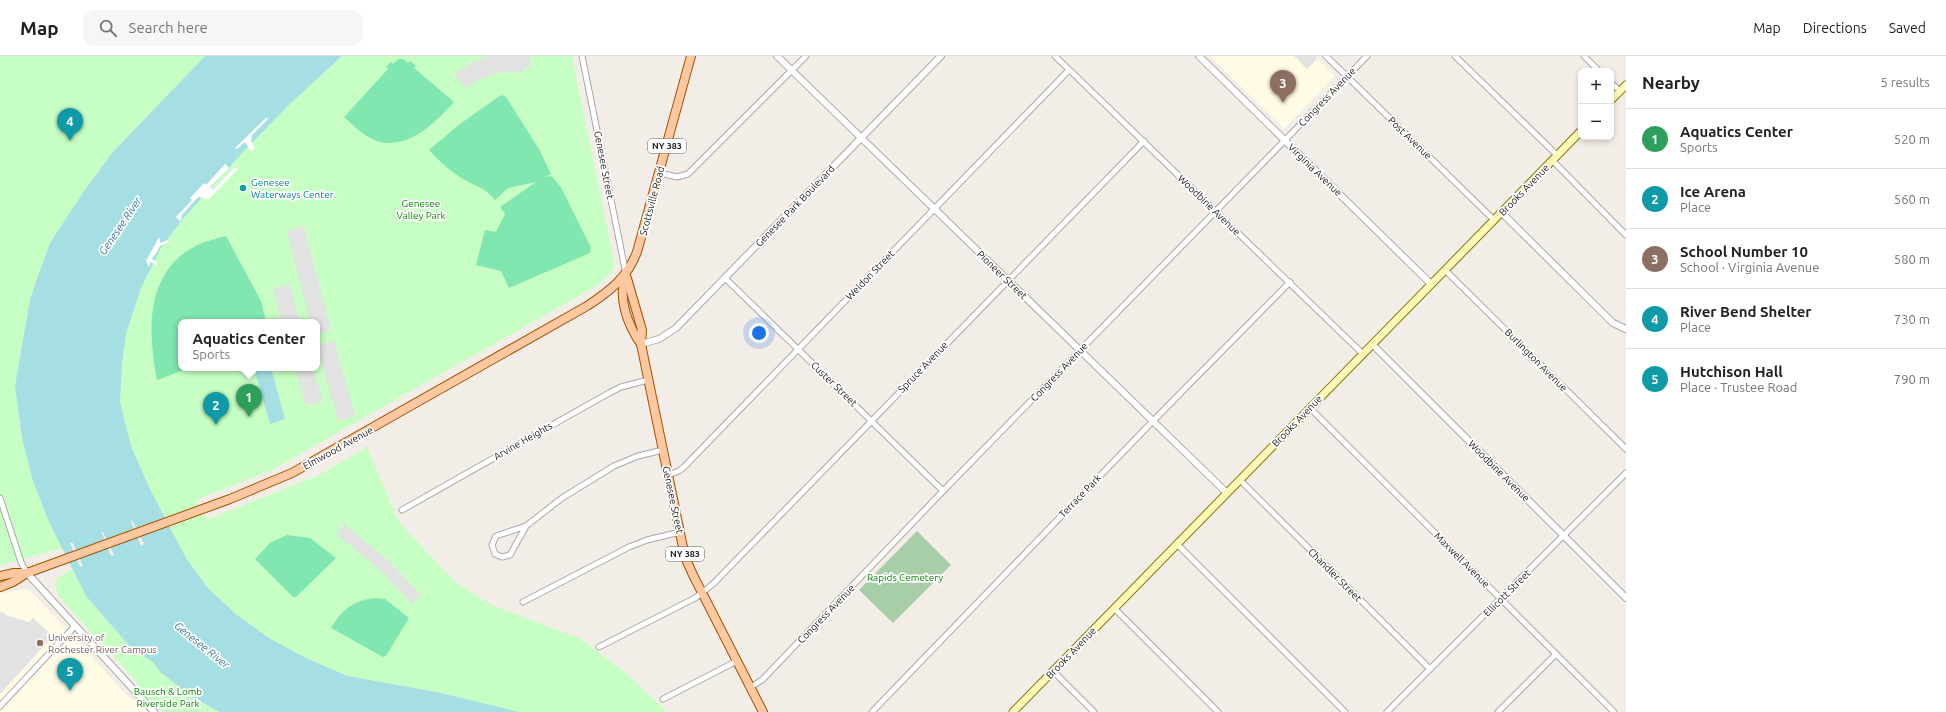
<!DOCTYPE html>
<meta charset="utf-8">
<style>
:root{--surface:#fff;--page:#f6f6f6;--text:#222;--muted:#767676;--line:#e0e0e0;--accent:#d30020}
body{margin:0;font-family:Ubuntu,sans-serif;background:var(--page);color:var(--text)}
.controls{position:absolute;right:12px;top:12px;display:grid;overflow:hidden;border-radius:8px;box-shadow:0 2px 6px #0003}
.controls button{width:36px;height:36px;display:grid;place-items:center;padding:0;border:0;border-bottom:1px solid var(--line);background:var(--surface);color:var(--text);font:20px sans-serif}
.you{position:absolute;left:759px;top:277px;width:14px;height:14px;margin:-10px;border:3px solid #fff;border-radius:50%;background:#1a73e8;box-shadow:0 0 0 6px #1a73e833}
.badge{display:grid;place-items:center;width:26px;height:26px;border-radius:50%;background:var(--accent);color:#fff;font-size:13px;font-weight:700}
.pin{position:absolute;translate:-50% -33px;filter:drop-shadow(0 1px 2px #0008)}
.pin::after{content:'';position:absolute;top:21px;width:14px;height:12px;background:inherit;clip-path:polygon(0 0,100% 0,50% 100%)}
.popup{position:absolute;left:178px;top:263px;width:142px;height:52px;box-sizing:border-box;display:grid;place-content:center;border-radius:8px;background:var(--surface);filter:drop-shadow(0 1px 3px #0005);font-size:13px;white-space:nowrap;color:var(--muted)}
.popup b{font-size:15px;color:var(--text)}
.popup::after{content:'';position:absolute;left:50%;top:100%;margin-left:-8px;border:8px solid transparent;border-top-color:var(--surface)}
.list{margin:0;padding:0;list-style:none}
h2{display:flex;justify-content:space-between;align-items:center;height:52px;margin:0;padding:0 16px;font-size:17px}
h2 small{font-size:13px;font-weight:400;color:var(--muted)}
.list li{display:grid;grid-template-columns:26px 1fr auto;gap:12px;align-items:center;box-sizing:border-box;height:60px;padding:0 16px;border-top:1px solid var(--line)}
.list b{display:block;font-size:15px;white-space:nowrap}
.list p{margin:0;font-size:13px;white-space:nowrap;color:var(--muted)}
.list em{font-size:13px;font-style:normal;color:var(--muted)}
.icon{flex:none;width:22px;height:22px;fill:none;stroke:currentColor;stroke-width:2;stroke-linecap:round;stroke-linejoin:round}
.map{position:relative;flex:none;width:1626px;height:656px;overflow:hidden}
header{display:flex;align-items:center;gap:24px;box-sizing:border-box;height:56px;padding:0 20px;background:var(--surface);border-bottom:1px solid var(--line)}
header strong{font-size:19px}
nav{display:flex;gap:22px;margin-inline-start:auto;font-size:14px}
.search{width:280px;height:36px;background:var(--page);display:flex;align-items:center;gap:10px;box-sizing:border-box;padding:0 14px;border-radius:12px;color:var(--muted);font-size:15px}
main{display:flex}
aside{flex:1;background:var(--surface)}
.map>svg:first-child{display:block}
.education{fill:#fffbe4}
.cemetery{fill:#a7cea7}
.park{fill:#c7fec3;fill-rule:evenodd}
.pitch{fill:#80e7b0}
.parking{fill:#e2e2e2}
.water{fill:#a5dee3;fill-rule:evenodd}
.pier{fill:#fff}
.lines{fill:none;stroke-linecap:round;stroke-linejoin:round}
.minor-casing{stroke:#a9a9a9;stroke-width:7}
.tertiary-casing{stroke:#a9a9a9;stroke-width:8}
.secondary-casing{stroke:#817c00;stroke-width:9}
.primary-casing{stroke:#9f5300;stroke-width:10}
.minor{stroke:#fff;stroke-width:5}
.tertiary{stroke:#fff;stroke-width:6}
.secondary{stroke:#fff8b9;stroke-width:7}
.primary{stroke:#ffc8a0;stroke-width:8}
.culture-dot{fill:#0f9aa8;stroke:#fff;stroke-width:1.5}
.education-dot{fill:#8d6e63;stroke:#fff;stroke-width:1.5}
.labels{text-anchor:middle;dominant-baseline:central;stroke-width:3.5;stroke-linejoin:round;paint-order:stroke}
.shield{fill:#fff;stroke:#646464;stroke-width:1}
.shield-label{font-size:9px;font-weight:bold;fill:#222}
.street-label{font-size:10px;fill:#222;stroke:#fff}
.culture-label{font-size:10px;fill:#0d838f;stroke:#fff;text-anchor:start}
.park-label{font-size:10px;fill:#0b8703;stroke:#fff}
.education-label{font-size:10px;fill:#785e54;stroke:#fff;text-anchor:start}
.water-label{font-size:11px;font-style:italic;fill:#3a7799;stroke:#fff}
</style>
<header>
<strong>Map</strong>
<div class="search"><svg class="icon" aria-label="search" viewBox="0 0 24 24"><circle cx="10" cy="10" r="6"/><path d="M15 15l6 6"/></svg>Search here</div>
<nav><a>Map</a><a>Directions</a><a>Saved</a></nav>
</header>
<main>
<div class="map">
<svg width="1626" height="656" viewBox="0 0 1626 656">
<rect width="100%" height="100%" fill="#f3ede8"/>
<g class="education">
<path d="M 1210,0 L 1315,0 L 1335,20 L 1284,73 Z"/>
<path d="M 25,533 L 32,536 L 124,636 L 149,656 L 0,656 L 0,538 Z"/>
</g>
<path class="cemetery" d="M 917,475 L 951,509 L 893,567 L 859,534 Z"/>
<g class="park">
<path d="M 0,0 L 205,0 L 112,97 L 82,138 L 50,187 L 30,243 L 15,330 L 22,382 L 33,425 L 49,466 L 63,492 L 0,509 Z"/>
<path d="M 342,0 L 572,0 L 615,210 L 609,219 L 596,230 L 272,414 L 196,444 L 207,464 L 319,419 L 367,391 L 399,466 L 456,527 L 492,549 L 581,583 L 627,618 L 667,656 L 519,656 L 441,637 L 348,620 L 306,602 L 269,582 L 237,559 L 208,532 L 186,502 L 149,431 L 131,390 L 120,346 L 122,308 L 126,278 L 141,232 L 161,192 L 182,164 L 242,97 L 291,47 ZM 181,266 L 317,266 L 317,312 L 181,312 Z"/>
<path d="M 73,513 L 86,540 L 133,594 L 153,606 L 160,616 L 194,642 L 220,656 L 163,656 L 151,645 L 148,645 L 142,638 L 136,625 L 58,540 L 55,526 L 58,521 Z"/>
</g>
<g class="pitch">
<path d="M 398,3 L 403,3 L 408,7 L 410,5 L 416,10 L 414,12 L 454,46 C 434,68 407,96 374,84 C 363,79 353,69 344,61 L 388,13 L 386,11 L 391,6 L 393,8 Z"/>
<path d="M 501,39 L 506,41 L 539,93 L 551,118 L 545,121 L 551,120 L 561,131 L 591,192 L 590,197 L 509,232 L 501,215 L 476,209 L 485,174 L 496,176 L 505,158 L 500,151 L 536,126 L 508,132 L 495,144 C 483,130 478,132 463,123 C 450,115 439,105 429,94 L 460,68 Z"/>
<path d="M 226,180 L 261,245 L 266,266 L 181,266 L 181,312 L 189,312 L 157,324 C 147,273 145,211 202,187 C 210,184 218,182 226,180 Z"/>
<path d="M 287,479 L 310,482 L 336,502 L 296,541 L 293,541 L 255,503 L 270,487 Z"/>
<path d="M 375,542 L 385,543 L 409,562 L 386,600 L 383,601 L 331,572 C 341,554 354,544 375,542 Z"/>
</g>
<g class="parking">
<path d="M 490,0 L 531,0 L 530,12 L 524,11 L 523,17 L 509,15 L 493,18 L 481,23 L 465,32 L 454,18 L 473,6 Z"/>
<path d="M 1294,0 L 1315,0 L 1317,3 L 1307,13 Z"/>
<path d="M 304,170 L 331,275 L 317,278 L 317,266 L 310,266 L 287,175 Z"/>
<path d="M 290,228 L 300,266 L 282,266 L 273,233 Z"/>
<path d="M 334,284 L 355,360 L 338,365 L 317,290 Z"/>
<path d="M 295,312 L 313,312 L 323,345 L 306,350 Z"/>
<path d="M 344,468 L 391,507 L 421,539 L 412,548 L 379,513 L 336,478 Z"/>
<path d="M 2,555 L 6,559 L 29,566 L 33,562 L 53,580 L 0,638 L 0,557 Z"/>
</g>
<g class="water">
<path d="M 205,0 L 342,0 L 291,47 L 242,97 L 182,164 L 161,192 L 141,232 L 126,278 L 122,308 L 120,346 L 131,390 L 149,431 L 186,502 L 208,532 L 237,559 L 269,582 L 306,602 L 348,620 L 441,637 L 519,656 L 220,656 L 194,642 L 160,616 L 153,606 L 133,594 L 86,540 L 49,466 L 33,425 L 22,382 L 15,330 L 30,243 L 50,187 L 82,138 L 112,97 ZM 132,464 L 144,488 L 141,490 L 131,466 ZM 101,475 L 103,476 L 114,499 L 111,500 ZM 70,487 L 73,487 L 83,510 L 80,511 Z"/>
<path d="M 254,312 L 271,312 L 285,363 L 270,368 Z"/>
</g>
<g class="pier">
<path d="M 267,61 L 268,63 L 252,79 L 251,85 L 255,93 L 251,95 L 245,86 L 237,93 L 235,92 Z"/>
<path d="M 225,108 L 229,112 L 210,131 L 213,134 L 235,111 L 238,113 L 207,145 L 208,143 L 198,141 L 181,160 L 182,162 L 180,165 L 176,161 L 192,144 L 190,142 L 204,127 L 206,129 Z"/>
<path d="M 159,181 L 160,183 L 160,187 L 168,184 L 169,186 L 160,190 L 155,199 L 154,199 L 152,203 L 158,207 L 157,209 L 150,206 L 149,211 L 146,205 Z"/>
</g>
<g class="lines">
<g class="minor-casing">
<g id="minor">
<path d="M 582,0 L 626,218"/>
<path d="M 1055,0 L 1363,298"/>
<path d="M 1326,0 L 1494,164"/>
<path d="M 1455,0 L 1557,99"/>
<path d="M 1584,0 L 1599,15"/>
<path d="M 1611,27 L 1620,35"/>
<path d="M 1552,104 L 1626,179"/>
<path d="M 660,117 L 677,121 L 688,118 L 806,0"/>
<path d="M 1445,214 L 1626,393"/>
<path d="M 725,222 L 943,435"/>
<path d="M 1310,352 L 1614,656"/>
<path d="M 668,419 L 679,415 L 684,411 L 1069,14"/>
<path d="M 1240,424 L 1430,613"/>
<path d="M 0,442 L 21,506 L 27,517"/>
<path d="M 402,454 L 609,337 L 621,331 L 648,324"/>
<path d="M 526,470 L 496,480 L 492,489 L 495,498 L 502,501 L 510,499 L 526,470 L 562,442 L 614,410 L 638,400 L 663,394"/>
<path d="M 1177,488 L 1345,656"/>
<path d="M 523,546 L 629,491 L 647,484 L 680,476"/>
<path d="M 1114,552 L 1218,656"/>
<path d="M 599,591 L 695,542 L 713,528 L 1144,85"/>
<path d="M 1053,615 L 1094,656"/>
<path d="M 751,631 L 762,624 L 943,435 L 1367,0"/>
<path d="M 663,643 L 737,605"/>
<path d="M 0,650 L 75,570"/>
<path d="M 872,656 L 1152,366 L 1290,226"/>
<path d="M 1387,656 L 1626,417"/>
<path d="M 1498,656 L 1556,598"/>
</g>
</g>
<g class="tertiary-casing">
<g id="tertiary">
<path d="M 777,0 L 1227,437"/>
<path d="M 1199,0 L 1431,228"/>
<path d="M 1501,156 L 1613,267 L 1626,273"/>
<path d="M 641,288 L 659,283 L 676,272 L 941,0"/>
<path d="M 1372,288 L 1626,542"/>
<path d="M 27,517 L 154,656"/>
</g>
</g>
<g class="secondary-casing">
<g id="secondary">
<path d="M 1611,44 L 1626,29"/>
<path d="M 1013,656 L 1581,75"/>
</g>
</g>
<g class="primary-casing">
<g id="primary">
<path d="M 626,219 L 642,274 L 641,288 L 685,501 L 693,519 L 763,656"/>
<path d="M 625,221 C 618,243 628,270 641,288"/>
<path d="M 0,520 L 14,517 L 27,517"/>
<path d="M 0,531 L 13,526 L 27,517 L 230,443 L 292,417 L 587,250 C 610,235 627,222 637,196 L 691,0"/>
</g>
</g>
<use href="#minor" class="minor"/>
<use href="#tertiary" class="tertiary"/>
<use href="#secondary" class="secondary"/>
<use href="#primary" class="primary"/>
</g>
<circle class="culture-dot" cx="243" cy="132" r="4"/>
<circle class="education-dot" cx="40" cy="587" r="4"/>
<g class="labels">
<g class="shield">
<rect x="648" y="83" width="38" height="14" rx="3"/>
<rect x="666" y="491" width="38" height="14" rx="3"/>
</g>
<g class="shield-label">
<text x="667" y="90">NY 383</text>
<text x="685" y="498">NY 383</text>
</g>
<g class="street-label">
<text transform="translate(1327 41) rotate(-46)">Congress Avenue</text>
<text transform="translate(1410 82) rotate(44)">Post Avenue</text>
<text transform="translate(604 109) rotate(79)">Genesee Street</text>
<text transform="translate(1315 114) rotate(44)">Virginia Avenue</text>
<text transform="translate(1524 134) rotate(-46)">Brooks Avenue</text>
<text transform="translate(652 145) rotate(-75)">Scottsville Road</text>
<text transform="translate(1209 149) rotate(44)">Woodbine Avenue</text>
<text transform="translate(795 150) rotate(-46)">Genesee Park Boulevard</text>
<text transform="translate(870 219) rotate(-46)">Weldon Street</text>
<text transform="translate(1002 219) rotate(44)">Pioneer Street</text>
<text transform="translate(1536 304) rotate(45)">Burlington Avenue</text>
<text transform="translate(923 311) rotate(-46)">Spruce Avenue</text>
<text transform="translate(1059 316) rotate(-46)">Congress Avenue</text>
<text transform="translate(834 328) rotate(44)">Custer Street</text>
<text transform="translate(1297 365) rotate(-46)">Brooks Avenue</text>
<text transform="translate(523 385) rotate(-30)">Arvine Heights</text>
<text transform="translate(338 392) rotate(-29)">Elmwood Avenue</text>
<text transform="translate(1499 415) rotate(45)">Woodbine Avenue</text>
<text transform="translate(1080 440) rotate(-46)">Terrace Park</text>
<text transform="translate(673 444) rotate(78)">Genesee Street</text>
<text transform="translate(1462 504) rotate(45)">Maxwell Avenue</text>
<text transform="translate(1335 519) rotate(45)">Chandler Street</text>
<text transform="translate(1507 537) rotate(-45)">Ellicott Street</text>
<text transform="translate(826 558) rotate(-46)">Congress Avenue</text>
<text transform="translate(1071 597) rotate(-46)">Brooks Avenue</text>
</g>
<g class="culture-label">
<text x="251" y="126">Genesee<tspan x="251" dy="12">Waterways Center</tspan></text>
</g>
<g class="park-label">
<text x="421" y="147">Genesee<tspan x="421" dy="12">Valley Park</tspan></text>
<text x="905" y="521">Rapids Cemetery</text>
<text x="168" y="635">Bausch &amp; Lomb<tspan x="168" dy="12">Riverside Park</tspan></text>
</g>
<g class="education-label">
<text x="48" y="581">University of<tspan x="48" dy="12">Rochester River Campus</tspan></text>
</g>
<g class="water-label">
<text transform="translate(120 170) rotate(-56)">Genesee River</text>
<text transform="translate(202 589) rotate(39)">Genesee River</text>
</g>
</g>
</svg>
<div class="controls">
<button>+</button>
<button>−</button>
</div>
<div class="you"></div>
<div class="pin badge" style="left:249px;top:361px;background:#2e9e5b">1</div>
<div class="popup"><b>Aquatics Center</b>Sports</div>
<div class="pin badge" style="left:216px;top:369px;background:#0f9aa8">2</div>
<div class="pin badge" style="left:1283px;top:47px;background:#8d6e63">3</div>
<div class="pin badge" style="left:70px;top:85px;background:#0f9aa8">4</div>
<div class="pin badge" style="left:70px;top:635px;background:#0f9aa8">5</div>
</div>
<aside>
<h2>Nearby<small>5 results</small></h2>
<ul class="list">
<li><span class="badge" style="background:#2e9e5b">1</span><div><b>Aquatics Center</b><p>Sports</p></div><em>520 m</em></li>
<li><span class="badge" style="background:#0f9aa8">2</span><div><b>Ice Arena</b><p>Place</p></div><em>560 m</em></li>
<li><span class="badge" style="background:#8d6e63">3</span><div><b>School Number 10</b><p>School · Virginia Avenue</p></div><em>580 m</em></li>
<li><span class="badge" style="background:#0f9aa8">4</span><div><b>River Bend Shelter</b><p>Place</p></div><em>730 m</em></li>
<li><span class="badge" style="background:#0f9aa8">5</span><div><b>Hutchison Hall</b><p>Place · Trustee Road</p></div><em>790 m</em></li>
</ul>
</aside>
</main>
